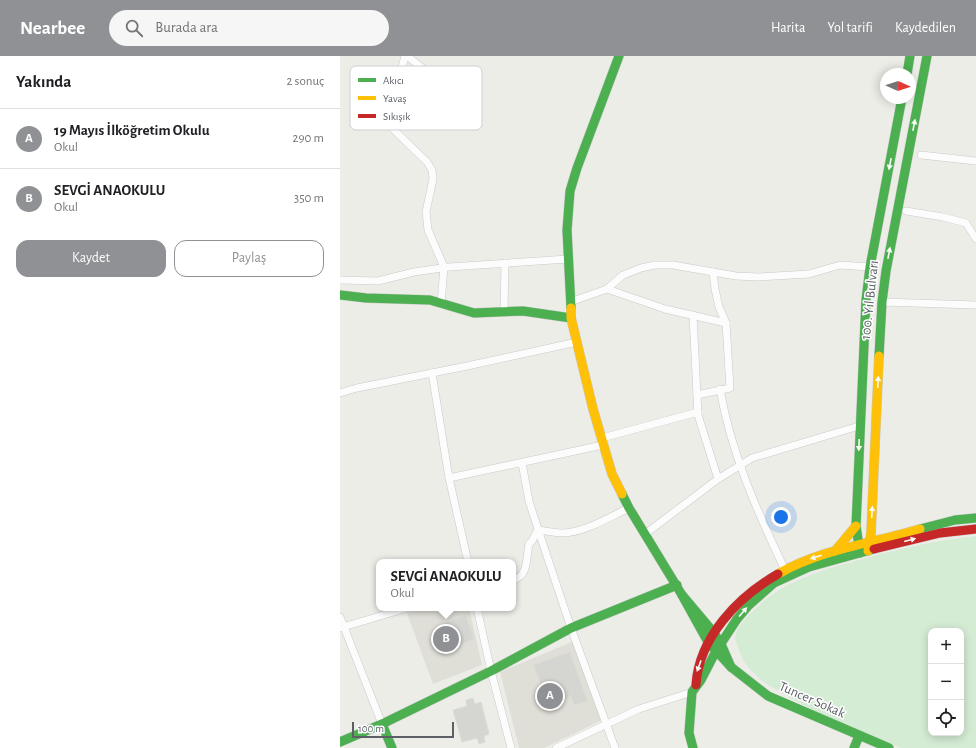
<!DOCTYPE html>
<html lang="tr">
<meta charset="utf-8">
<style>
:root{--surface:#fff;--page:#f6f6f6;--text:#202124;--muted:#757577;--line:#e0e0e0;--accent:#8f9194}
body{margin:0;font-family:"Alegreya Sans",sans-serif;background:var(--page);color:var(--text)}
.controls{position:absolute;right:12px;bottom:12px;display:grid;overflow:hidden;border-radius:8px;box-shadow:0 2px 10px #0003}
.controls button{width:36px;height:36px;display:grid;place-items:center;padding:0;border:0;border-bottom:1px solid var(--line);background:var(--surface);color:var(--text);font:20px sans-serif}
.compass{position:absolute;left:540px;top:12px;width:36px;height:36px;border-radius:50%;background:var(--surface);box-shadow:0 2px 10px #0003;rotate:93deg}
.scale{position:absolute;left:12px;bottom:10px;width:102px;box-sizing:border-box;padding-left:4px;border:2px solid #5c6066;border-top:0;font-size:11px;line-height:14px;white-space:nowrap;color:#5c6066;-webkit-text-stroke:3px #fff;paint-order:stroke}
.you{position:absolute;left:441px;top:461px;width:14px;height:14px;margin:-10px;border:3px solid #fff;border-radius:50%;background:#1a73e8;box-shadow:0 0 0 6px #1a73e833}
.badge{display:grid;place-items:center;width:26px;height:26px;border-radius:50%;background:var(--accent);color:#fff;font-size:13px;font-weight:700}
.pin{position:absolute;translate:-50% -50%;border:2px solid #fff;box-shadow:0 1px 4px #0006}
.popup{position:absolute;left:36px;top:503px;width:140px;height:52px;box-sizing:border-box;display:grid;place-content:center;border-radius:8px;background:var(--surface);filter:drop-shadow(0 1px 3px #0005);font-size:13px;white-space:nowrap;color:var(--muted)}
.popup b{font-size:15px;color:var(--text)}
.popup::after{content:'';position:absolute;left:50%;top:100%;margin-left:-8px;border:8px solid transparent;border-top-color:var(--surface)}
.list{margin:0;padding:0;list-style:none}
h2{display:flex;justify-content:space-between;align-items:center;height:52px;margin:0;padding:0 16px;font-size:17px}
h2 small{font-size:13px;font-weight:400;color:var(--muted)}
.list li{display:grid;grid-template-columns:26px 1fr auto;gap:12px;align-items:center;box-sizing:border-box;height:60px;padding:0 16px;border-top:1px solid var(--line)}
.list b{display:block;font-size:15px;white-space:nowrap}
.list p{margin:0;font-size:13px;white-space:nowrap;color:var(--muted)}
.list em{font-size:13px;font-style:normal;color:var(--muted)}
.actions{display:flex;gap:8px;padding:12px 16px}
.actions a{flex:1;padding:9px 0;border:1px solid var(--accent);border-radius:12px;text-align:center;font-size:14px;color:var(--accent)}
.actions .main{background:var(--accent);color:#fff}
.icon{flex:none;width:22px;height:22px;fill:none;stroke:currentColor;stroke-width:2;stroke-linecap:round;stroke-linejoin:round}
.map{position:relative;flex:none;width:636px;height:692px;overflow:hidden}
header{display:flex;align-items:center;gap:24px;box-sizing:border-box;height:56px;padding:0 20px;background:var(--accent);color:#fff}
header strong{font-size:19px}
nav{display:flex;gap:22px;margin-inline-start:auto;font-size:14px}
.search{width:280px;height:36px;background:var(--page);display:flex;align-items:center;gap:10px;box-sizing:border-box;padding:0 14px;border-radius:22px;color:var(--muted);font-size:15px}
main{display:flex}
aside{flex:1;background:var(--surface)}
.map>svg:first-child{display:block}
.education{fill:#dfded7}
.green{fill:#d4ebd4;fill-rule:evenodd}
.building{fill:#d5d5d2;stroke:#dcdbd6}
.lines{fill:none;stroke-linecap:round;stroke-linejoin:round}
.street-casing{stroke:#c9cac8;stroke-width:8}
.fast-casing{stroke:#c9caca;stroke-width:10}
.slow-casing{stroke:#c9caca;stroke-width:10}
.jam-casing{stroke:#c9caca;stroke-width:10}
.street{stroke:#fcfcfc;stroke-width:7}
.fast{stroke:#4caf50;stroke-width:9}
.slow{stroke:#ffc107;stroke-width:9}
.jam{stroke:#c62828;stroke-width:9}
.oneway{fill:#f6fbf6}
.labels{text-anchor:middle;dominant-baseline:central;stroke-width:3;stroke-linejoin:round;paint-order:stroke}
.street-label{font-size:14px;fill:#5c6066;stroke:#fff}
.key{fill:#fff;stroke:#cecfd1;stroke-width:1}
.key-label{font-size:11px;fill:#5c6066}
</style>
<header>
<strong>Nearbee</strong>
<div class="search"><svg class="icon" aria-label="search" viewBox="0 0 24 24"><circle cx="10" cy="10" r="6"/><path d="M15 15l6 6"/></svg>Burada ara</div>
<nav><a>Harita</a><a>Yol tarifi</a><a>Kaydedilen</a></nav>
</header>
<main>
<aside>
<h2>Yakında<small>2 sonuç</small></h2>
<ul class="list">
<li><span class="badge">A</span><div><b>19 Mayıs İlköğretim Okulu</b><p>Okul</p></div><em>290 m</em></li>
<li><span class="badge">B</span><div><b>SEVGİ ANAOKULU</b><p>Okul</p></div><em>350 m</em></li>
</ul>
<div class="actions"><a class="main">Kaydet</a><a>Paylaş</a></div>
</aside>
<div class="map">
<svg width="636" height="692" viewBox="0 0 636 692">
<rect width="100%" height="100%" fill="#edede8"/>
<g class="education">
<path d="M 83,552 L 129,552 L 142,609 L 93,628 L 67,557 Z"/>
<path d="M 234,585 L 262,664 L 204,692 L 179,692 L 160,616 Z"/>
</g>
<path class="green" d="M 636,480 L 636,692 L 562,692 L 504,672 L 425,627 C 411,616 403,607 397,589 C 396,586 395,583 395,581 C 397,571 406,562 412,556 C 418,551 424,544 430,540 C 458,520 493,511 526,502 C 562,492 598,484 636,480 ZM 591,575 L 621,575 L 621,677 L 591,677 Z"/>
<g class="building">
<path d="M 126,560 L 134,583 L 114,591 L 105,567 Z"/>
<path d="M 230,596 L 247,645 L 234,649 L 231,640 L 208,648 L 194,609 Z"/>
<path d="M 133,642 L 135,648 L 141,646 L 149,678 L 144,680 L 145,686 L 139,688 L 137,682 L 122,686 L 113,654 L 127,650 L 126,644 Z"/>
</g>
<g class="lines">
<g class="street-casing">
<g id="street">
<path d="M 65,0 L 57,29 L 44,47 L 41,57 L 43,62 L 51,71 L 87,106 L 92,114 L 93,123 L 86,156 L 88,174 L 104,211 L 101,248"/>
<path d="M 67,0 L 85,14"/>
<path d="M 581,99 L 636,105"/>
<path d="M 566,155 L 603,161 L 626,167 L 636,183"/>
<path d="M 0,224 L 38,225 L 74,216 L 109,211 L 228,203"/>
<path d="M 267,233 L 325,253 L 386,267"/>
<path d="M 230,246 L 267,233 L 283,219 L 301,212 L 315,209 L 333,209 L 396,220 L 419,221 L 469,218 L 500,209 L 530,211"/>
<path d="M 542,246 L 636,249"/>
<path d="M 164,256 L 165,207"/>
<path d="M 353,259 L 358,359 L 378,423"/>
<path d="M 92,317 L 109,422 L 128,506"/>
<path d="M 380,333 C 391,397 417,455 445,514"/>
<path d="M 0,337 L 17,332 L 127,310 L 237,286"/>
<path d="M 357,339 L 390,332 L 386,267 L 379,251 L 375,233 L 373,216"/>
<path d="M 262,382 L 358,356"/>
<path d="M 182,407 L 189,445 L 196,467 L 231,572 L 275,692"/>
<path d="M 109,422 L 263,389"/>
<path d="M 305,478 L 378,423 L 412,402 L 519,370"/>
<path d="M 173,524 C 189,520 186,501 189,488 L 192,485 L 198,474 C 206,475 215,477 223,477 C 244,477 271,460 289,452"/>
<path d="M 137,552 L 151,615 L 171,692"/>
<path d="M 0,561 L 42,668"/>
<path d="M 0,572 L 67,552"/>
<path d="M 216,692 L 299,653 L 352,636"/>
</g>
</g>
<g class="fast-casing">
<g id="fast">
<path d="M 567,18 L 570,0"/>
<path d="M 0,239 L 26,242 L 90,244 L 134,257 L 183,255 L 231,262"/>
<path d="M 231,252 L 227,174 L 230,135 L 237,112 L 279,0"/>
<path d="M 539,300 L 542,246 L 546,215 L 587,0"/>
<path d="M 282,438 L 289,452 L 342,539"/>
<path d="M 580,473 L 615,464 L 636,462"/>
<path d="M 520,497 L 516,470 L 526,244 L 530,211 L 562,42"/>
<path d="M 342,539 L 374,577 L 381,588 L 391,611 L 368,586 Z"/>
<path d="M 391,611 L 428,640 L 549,692"/>
<path d="M 42,668 L 52,692"/>
<path d="M 0,686 L 42,668 L 151,615 L 231,572 L 337,529"/>
<path d="M 353,692 L 349,677 L 352,636 L 361,624 L 376,595 L 397,563 L 408,550 L 434,527 L 469,511 L 534,493"/>
<path d="M 514,692 L 519,680"/>
</g>
</g>
<g class="slow-casing">
<g id="slow">
<path d="M 231,252 L 231,262 L 253,353 L 272,418 L 282,438"/>
<path d="M 495,495 L 516,470"/>
<path d="M 528,495 L 531,477 L 539,300"/>
<path d="M 438,518 C 481,493 533,487 580,473"/>
</g>
</g>
<g class="jam-casing">
<g id="jam">
<path d="M 534,493 L 600,477 L 636,473"/>
<path d="M 356,629 C 359,581 398,541 438,518"/>
</g>
</g>
<use href="#street" class="street"/>
<use href="#fast" class="fast"/>
<use href="#slow" class="slow"/>
<use href="#jam" class="jam"/>
</g>
<defs><path id="oneway-solid" d="M-6-.8H1V-3.2L6.5 0L1 3.2V.8H-6Z"/></defs>
<g class="oneway">
<use href="#oneway-solid" transform="translate(574 69) rotate(-79)"/>
<use href="#oneway-solid" transform="translate(550 108) rotate(101)"/>
<use href="#oneway-solid" transform="translate(549 197) rotate(-79)"/>
<use href="#oneway-solid" transform="translate(538 326) rotate(-87)"/>
<use href="#oneway-solid" transform="translate(519 389) rotate(92)"/>
<use href="#oneway-solid" transform="translate(532 456) rotate(-87)"/>
<use href="#oneway-solid" transform="translate(570 484) rotate(-15)"/>
<use href="#oneway-solid" transform="translate(476 501) rotate(162)"/>
<use href="#oneway-solid" transform="translate(403 556) rotate(-49)"/>
<use href="#oneway-solid" transform="translate(359 610) rotate(110)"/>
</g>
<g class="labels">
<g class="street-label">
<text transform="translate(530 244) rotate(-84)">100. Yıl Bulvarı</text>
<text transform="translate(472 644) rotate(24)">Tuncer Sokak</text>
</g>
</g>
<rect x="10" y="10" width="132" height="64" rx="6" class="key"/>
<rect x="18" y="22" width="18" height="4" fill="#4caf50"/>
<rect x="18" y="40" width="18" height="4" fill="#ffc107"/>
<rect x="18" y="58" width="18" height="4" fill="#c62828"/>
<g class="key-label">
<text x="43" y="28">Akıcı</text>
<text x="43" y="46">Yavaş</text>
<text x="43" y="64">Sıkışık</text>
</g>
</svg>
<div class="controls">
<button>+</button>
<button>−</button>
<button><svg class="icon" aria-label="locate" viewBox="0 0 24 24"><circle cx="12" cy="12" r="6"/><path d="M12 2v4M12 18v4M2 12h4M18 12h4"/></svg></button>
</div>
<svg class="compass" viewBox="-18 -18 36 36"><path d="M0-13l5 13h-10z" fill="#e53935"/><path d="M0 13l5-13h-10z" fill="#757577"/></svg>
<div class="scale">100 m</div>
<div class="you"></div>
<div class="pin badge" style="left:210px;top:640px">A</div>
<div class="pin badge" style="left:106px;top:583px">B</div>
<div class="popup"><b>SEVGİ ANAOKULU</b>Okul</div>
</div>
</main>
